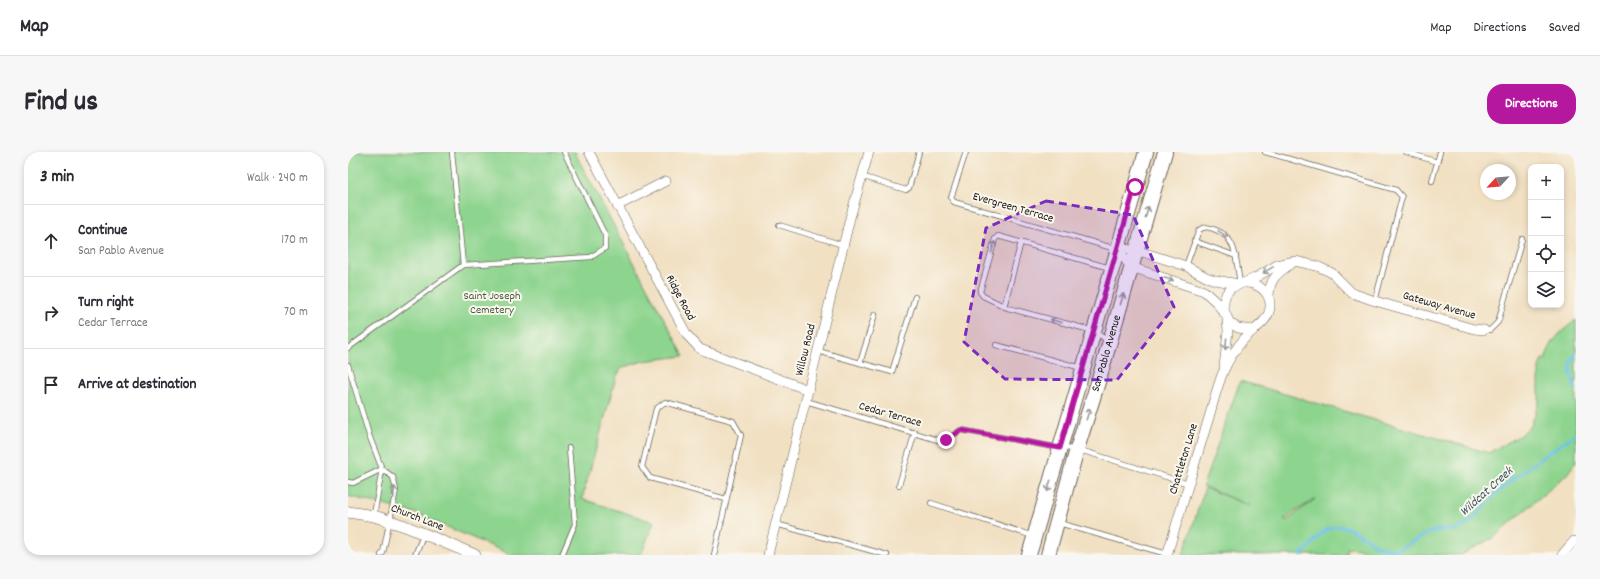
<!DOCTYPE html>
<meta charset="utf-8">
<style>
:root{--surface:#fff;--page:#f7f7f7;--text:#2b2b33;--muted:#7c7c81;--line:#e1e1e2;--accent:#b5179e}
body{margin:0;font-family:Dekko,sans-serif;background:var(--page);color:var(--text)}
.controls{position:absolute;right:12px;top:12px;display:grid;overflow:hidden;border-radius:8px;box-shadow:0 2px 6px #0003}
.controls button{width:36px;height:36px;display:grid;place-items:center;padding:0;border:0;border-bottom:1px solid var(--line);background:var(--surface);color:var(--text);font:20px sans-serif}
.compass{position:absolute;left:1132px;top:12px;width:36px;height:36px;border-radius:50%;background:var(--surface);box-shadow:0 2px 6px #0003;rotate:244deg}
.stop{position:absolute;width:12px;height:12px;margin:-9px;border:3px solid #b5179e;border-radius:50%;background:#fff}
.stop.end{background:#b5179e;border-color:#fff;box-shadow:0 1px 4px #0008}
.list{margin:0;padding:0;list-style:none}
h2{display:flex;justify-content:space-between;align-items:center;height:52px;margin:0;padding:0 16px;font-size:17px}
h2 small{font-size:13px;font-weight:400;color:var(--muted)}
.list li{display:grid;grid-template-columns:26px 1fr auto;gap:12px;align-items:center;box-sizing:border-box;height:72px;padding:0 16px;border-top:1px solid var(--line)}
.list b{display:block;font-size:15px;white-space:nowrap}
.list p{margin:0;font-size:13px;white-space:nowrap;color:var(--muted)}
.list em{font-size:13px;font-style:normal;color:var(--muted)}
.icon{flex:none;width:22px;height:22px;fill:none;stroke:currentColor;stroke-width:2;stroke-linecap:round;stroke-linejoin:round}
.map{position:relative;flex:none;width:1228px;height:403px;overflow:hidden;border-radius:16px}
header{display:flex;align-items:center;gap:24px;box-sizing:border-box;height:56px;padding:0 20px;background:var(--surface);border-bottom:1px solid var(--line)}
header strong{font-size:19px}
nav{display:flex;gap:22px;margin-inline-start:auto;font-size:14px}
.intro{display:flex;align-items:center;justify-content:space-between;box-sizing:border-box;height:96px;padding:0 24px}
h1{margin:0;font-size:28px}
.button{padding:10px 18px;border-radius:16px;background:var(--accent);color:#fff;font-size:14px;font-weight:700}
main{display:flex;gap:24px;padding:0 24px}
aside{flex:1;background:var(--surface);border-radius:16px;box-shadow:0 2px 6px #0003}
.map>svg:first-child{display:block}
.green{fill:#8dd48e;stroke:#547855;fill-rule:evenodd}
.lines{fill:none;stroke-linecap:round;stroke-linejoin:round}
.stream{stroke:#6fc2eb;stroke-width:3}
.service-casing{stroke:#676156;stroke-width:6}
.minor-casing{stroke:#676156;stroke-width:10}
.tertiary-casing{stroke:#676156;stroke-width:12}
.primary-casing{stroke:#676156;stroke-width:16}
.service{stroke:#fff;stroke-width:4.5}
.minor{stroke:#fff;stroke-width:9}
.tertiary{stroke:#fff;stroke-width:11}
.primary{stroke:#fff;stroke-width:14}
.oneway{stroke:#999}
.route{stroke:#b5179e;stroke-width:5}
.marked{fill:#7b2cbf;fill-opacity:0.2;stroke:#7b2cbf;stroke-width:3;stroke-dasharray:8 5;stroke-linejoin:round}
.labels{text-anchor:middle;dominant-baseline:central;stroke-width:4;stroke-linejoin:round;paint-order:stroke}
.street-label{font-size:12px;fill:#1c1c1c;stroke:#fbf7ec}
.park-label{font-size:12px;fill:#445c44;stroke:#fbf7ec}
.water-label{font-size:13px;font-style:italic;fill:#395664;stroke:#fbf7ec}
</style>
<header>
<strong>Map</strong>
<nav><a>Map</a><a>Directions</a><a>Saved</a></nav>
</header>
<div class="intro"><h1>Find us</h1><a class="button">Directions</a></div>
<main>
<aside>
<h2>3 min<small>Walk · 240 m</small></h2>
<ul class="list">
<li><svg class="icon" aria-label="ahead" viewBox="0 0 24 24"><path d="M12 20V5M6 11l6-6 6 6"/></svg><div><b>Continue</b><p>San Pablo Avenue</p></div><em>170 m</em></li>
<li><svg class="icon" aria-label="right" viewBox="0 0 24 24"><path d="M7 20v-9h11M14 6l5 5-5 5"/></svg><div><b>Turn right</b><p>Cedar Terrace</p></div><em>70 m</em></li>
<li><svg class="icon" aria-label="arrive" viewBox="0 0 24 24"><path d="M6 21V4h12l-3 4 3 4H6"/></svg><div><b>Arrive at destination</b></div></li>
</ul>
</aside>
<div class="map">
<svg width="1228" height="403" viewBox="0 0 1228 403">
<rect width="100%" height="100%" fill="#fbf7ec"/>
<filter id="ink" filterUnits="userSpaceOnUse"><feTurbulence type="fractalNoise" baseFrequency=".025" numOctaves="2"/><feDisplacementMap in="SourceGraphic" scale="8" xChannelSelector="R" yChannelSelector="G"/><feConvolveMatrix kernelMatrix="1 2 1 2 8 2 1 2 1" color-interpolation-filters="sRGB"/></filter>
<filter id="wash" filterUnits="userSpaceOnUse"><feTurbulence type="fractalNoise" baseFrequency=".012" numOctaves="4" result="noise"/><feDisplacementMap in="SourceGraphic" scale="16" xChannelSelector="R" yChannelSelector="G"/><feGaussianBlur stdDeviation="0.9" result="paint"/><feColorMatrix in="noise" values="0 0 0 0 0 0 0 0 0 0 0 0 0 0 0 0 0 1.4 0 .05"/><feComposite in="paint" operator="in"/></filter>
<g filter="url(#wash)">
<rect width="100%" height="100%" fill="#f1e0c2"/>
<g class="green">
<path d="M 0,0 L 228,0 L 228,3 L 336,204 L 295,209 L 274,216 L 268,225 L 234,347 L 306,370 L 293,403 L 164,403 L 67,361 L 0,344 Z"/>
<path d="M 1228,168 L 1228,310 L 1218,323 L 1146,385 L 1113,403 L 1022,403 L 1013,397 L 999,396 L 998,403 L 835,403 L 857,336 L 902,354 L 855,334 L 892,229 L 1141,301 L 1171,284 L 1183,274 L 1191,250 L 1191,215 L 1194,207 L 1197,208 C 1203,188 1211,181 1228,168 ZM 967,347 L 938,369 L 936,368 L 945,361 Z"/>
</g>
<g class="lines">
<g class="stream">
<path d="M 1228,202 C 1218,211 1224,227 1228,237"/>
<path d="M 1156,317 L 1164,328"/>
<path d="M 953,403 C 961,396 973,379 982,376 C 1007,366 1023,403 1051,397 C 1063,392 1074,383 1086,379 C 1095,376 1104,380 1113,376 C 1125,371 1135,353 1145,344 C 1171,322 1199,301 1228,282"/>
</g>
</g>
</g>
<g filter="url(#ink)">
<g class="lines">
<g class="service-casing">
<g id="service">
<path d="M 104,0 L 115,113"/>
<path d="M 618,0 L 603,46 L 606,50 L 768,97"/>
<path d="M 917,0 L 1048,38 L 1054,45 L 1027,149"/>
<path d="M 1058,0 L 1089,10"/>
<path d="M 513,24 L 558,38 L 561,36 L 571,0"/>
<path d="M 1084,29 L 1092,0"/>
<path d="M 431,73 L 495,93"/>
<path d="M 846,89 L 888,104"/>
<path d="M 838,114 L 851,78 C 857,74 861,75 868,78 C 890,86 888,112 892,131"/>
<path d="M 656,155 L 673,90"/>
<path d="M 1136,178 L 1142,178 L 1150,170 L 1174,87"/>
<path d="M 760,189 L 746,179 L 660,156 L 635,144 L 632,140 L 647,87 L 650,84 L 762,116"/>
<path d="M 648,193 L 734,216"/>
<path d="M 0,196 L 115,113 L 243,105 L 257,96 L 257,83 L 216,0"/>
<path d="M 470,199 L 544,220 L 567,145"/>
<path d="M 512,211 L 527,162"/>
<path d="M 0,213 L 21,283 L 34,317 L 26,363"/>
<path d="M 458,249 L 590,288 L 598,288 L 613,278 L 712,296 L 729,297 L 841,332"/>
<path d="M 0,330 L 5,331 L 34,317"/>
<path d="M 551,333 L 567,280"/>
<path d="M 583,351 L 685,384"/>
<path d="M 711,371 L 819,402"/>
<path d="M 428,372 L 539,403"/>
<path d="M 33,403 L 35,401 L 48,338 L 45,325 L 34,317"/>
<path d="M 67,403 L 76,381"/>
<path d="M 214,403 L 227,372 L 221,296"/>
<path d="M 366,403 L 393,283 L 385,269 L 317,250 L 308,257 L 294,315 L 302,326 L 378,347"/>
</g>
</g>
<g class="minor-casing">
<g id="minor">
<path d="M 241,0 L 339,183 L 352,197 L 460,238"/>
<path d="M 269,54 L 318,29"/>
<path d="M 769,97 L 783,115 L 856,139 L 869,151 L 875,160"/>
<path d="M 769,97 L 788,98 L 838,114 L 858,125 L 867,128 L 891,132"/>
<path d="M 921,146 C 921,126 929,122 944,111"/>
<path d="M 904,178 L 890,176 L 882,171 L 878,163 L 876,156 L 876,149 L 878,142 L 883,136 L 907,126 L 929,113 L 947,109 L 969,114 L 984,121 L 1004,141 L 1027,149 L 1126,177 L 1136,178"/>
<path d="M 876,215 L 880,179 L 879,166"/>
<path d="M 420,403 L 502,66 L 521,0"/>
<path d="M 819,403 C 832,361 845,318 858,275 C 864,257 868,236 876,218 C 881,207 888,196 896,187 C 905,177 921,170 922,155 C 923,140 910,131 897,131"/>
<path d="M 1214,403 L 1226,389 L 1228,390"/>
</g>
</g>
<g class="tertiary-casing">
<path id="tertiary" d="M 0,360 L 26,364 L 57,374 L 127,403"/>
</g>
<g class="primary-casing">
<g id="primary">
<path d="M 681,403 L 798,0"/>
<path id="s1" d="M 700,403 L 729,297 L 751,227 L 817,0"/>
</g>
</g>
<use href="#service" class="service"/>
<use href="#minor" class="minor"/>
<use href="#tertiary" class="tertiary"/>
<use href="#primary" class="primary"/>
</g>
<defs><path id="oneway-shaft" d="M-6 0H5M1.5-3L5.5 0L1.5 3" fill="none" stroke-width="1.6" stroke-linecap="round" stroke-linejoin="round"/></defs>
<g class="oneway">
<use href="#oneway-shaft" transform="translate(799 60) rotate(-74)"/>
<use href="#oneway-shaft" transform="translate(875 82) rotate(34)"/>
<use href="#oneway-shaft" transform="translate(645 95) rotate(-74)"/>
<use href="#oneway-shaft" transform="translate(920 118) rotate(148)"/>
<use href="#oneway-shaft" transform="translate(820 127) rotate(17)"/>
<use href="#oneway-shaft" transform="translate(774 147) rotate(-74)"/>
<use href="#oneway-shaft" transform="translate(708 169) rotate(-165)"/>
<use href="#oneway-shaft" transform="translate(878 192) rotate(96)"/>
<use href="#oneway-shaft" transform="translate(740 262) rotate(-73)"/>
<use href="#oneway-shaft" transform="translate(701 334) rotate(106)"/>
<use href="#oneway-shaft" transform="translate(46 340) rotate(-87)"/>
</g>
</g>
<g class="lines" filter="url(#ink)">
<path class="route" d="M 598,288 L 613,278 L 712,296 L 787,35"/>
</g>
<path class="marked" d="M 698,49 L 785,63 L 826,155 L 769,228 L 657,227 L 616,190 L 638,76 Z"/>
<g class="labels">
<g class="street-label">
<text transform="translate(665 56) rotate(16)">Evergreen Terrace</text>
<text transform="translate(332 146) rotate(62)">Ridge Road</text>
<text transform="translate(1091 154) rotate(16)">Gateway Avenue</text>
<text transform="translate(458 198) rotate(-76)">Willow Road</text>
<text stroke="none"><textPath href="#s1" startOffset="210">San Pablo Avenue</textPath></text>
<text transform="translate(542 263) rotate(16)">Cedar Terrace</text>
<text transform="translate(836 307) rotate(-73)">Chattleton Lane</text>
<text transform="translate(69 366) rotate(21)">Church Lane</text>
</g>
<g class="park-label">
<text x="144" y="144">Saint Joseph<tspan x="144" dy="14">Cemetery</tspan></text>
</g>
<g class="water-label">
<text transform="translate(1139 340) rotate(-42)">Wildcat Creek</text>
</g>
</g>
</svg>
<div class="controls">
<button>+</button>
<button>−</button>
<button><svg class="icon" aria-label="locate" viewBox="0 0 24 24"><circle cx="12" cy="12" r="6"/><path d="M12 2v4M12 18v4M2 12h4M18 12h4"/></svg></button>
<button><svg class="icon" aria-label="layers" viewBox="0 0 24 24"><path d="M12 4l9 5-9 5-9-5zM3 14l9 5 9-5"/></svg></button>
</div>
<svg class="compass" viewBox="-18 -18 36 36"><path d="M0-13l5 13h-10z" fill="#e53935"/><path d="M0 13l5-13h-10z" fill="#7c7c81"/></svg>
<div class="stop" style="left:787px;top:35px"></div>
<div class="stop end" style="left:598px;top:288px"></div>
</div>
</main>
